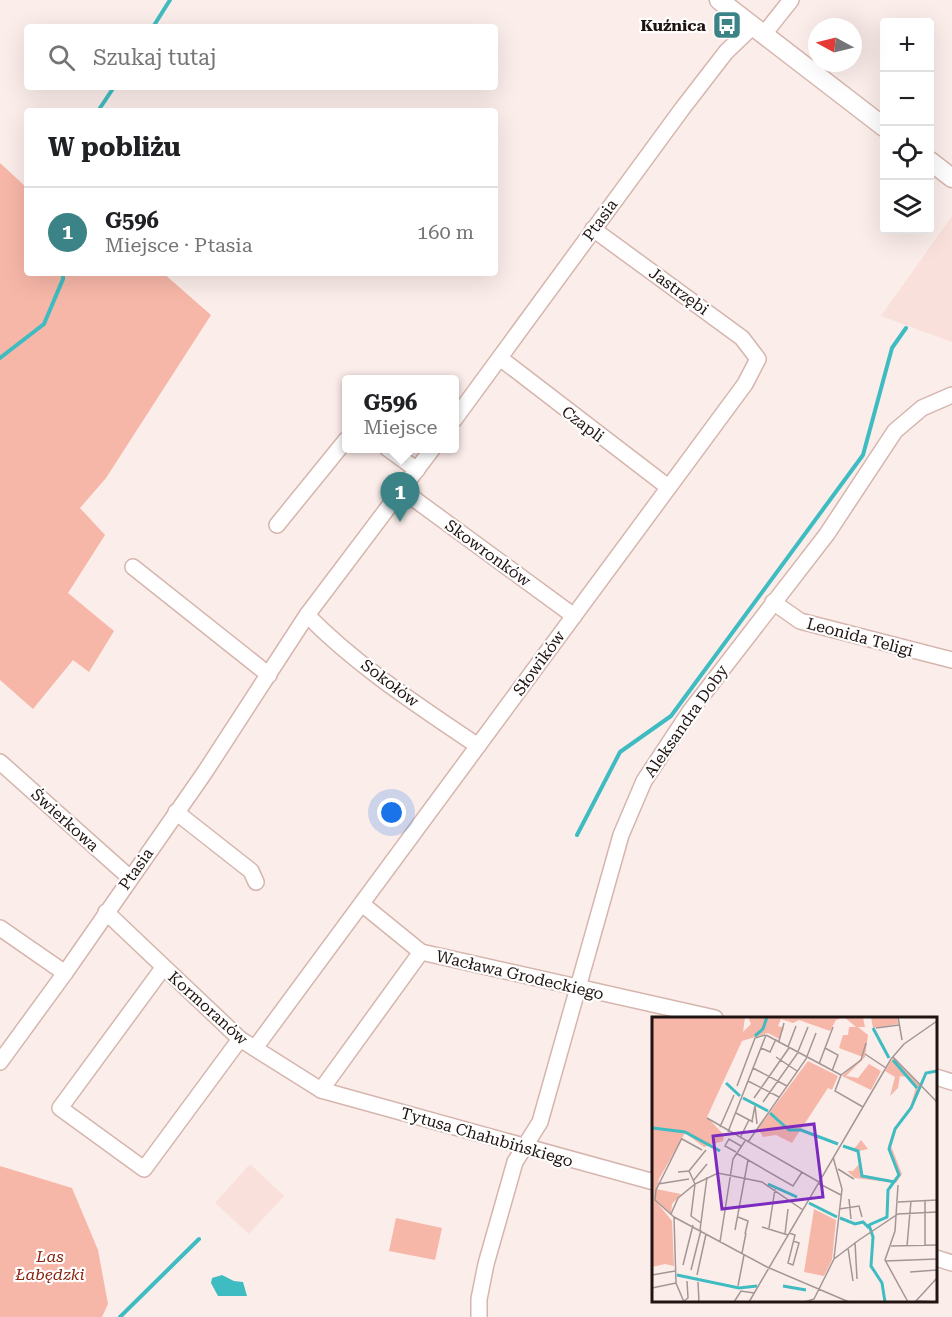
<!DOCTYPE html>
<html lang="pl">
<meta charset="utf-8">
<style>
:root{--surface:#fff;--page:#f2f2f2;--text:#202124;--muted:#757577;--line:#e0e0e0;--accent:#3b8386}
body{margin:0;font-family:"Roboto Serif",serif;background:var(--page);color:var(--text)}
.controls{position:absolute;right:18px;top:18px;display:grid;overflow:hidden;border-radius:6px;box-shadow:0 6px 24px #0002}
.controls button{width:54px;height:54px;display:grid;place-items:center;padding:0;border:0;border-bottom:2px solid var(--line);background:var(--surface);color:var(--text);font:30px sans-serif}
.compass{position:absolute;left:808px;top:18px;width:54px;height:54px;border-radius:50%;background:var(--surface);box-shadow:0 6px 24px #0002;rotate:277deg}
.you{position:absolute;left:392px;top:813px;width:21px;height:21px;margin:-15px;border:4px solid #fff;border-radius:50%;background:#1a73e8;box-shadow:0 0 0 9px #1a73e833}
.badge{display:grid;place-items:center;width:39px;height:39px;border-radius:50%;background:var(--accent);color:#fff;font-size:20px;font-weight:700}
.pin{position:absolute;translate:-50% -50px;filter:drop-shadow(0 2px 3px #0008)}
.pin::after{content:'';position:absolute;top:32px;width:21px;height:18px;background:inherit;clip-path:polygon(0 0,100% 0,50% 100%)}
.popup{position:absolute;left:342px;top:375px;width:117px;height:78px;box-sizing:border-box;display:grid;place-content:center;border-radius:6px;background:var(--surface);filter:drop-shadow(0 2px 4px #0005);font-size:20px;white-space:nowrap;color:var(--muted)}
.popup b{font-size:22px;color:var(--text)}
.popup::after{content:'';position:absolute;left:50%;top:100%;margin-left:-12px;border:12px solid transparent;border-top-color:var(--surface)}
.list{margin:0;padding:0;list-style:none}
h2{display:flex;justify-content:space-between;align-items:center;height:78px;margin:0;padding:0 24px;font-size:26px}
h2 small{font-size:20px;font-weight:400;color:var(--muted)}
.list li{display:grid;grid-template-columns:39px 1fr auto;gap:18px;align-items:center;box-sizing:border-box;height:90px;padding:0 24px;border-top:2px solid var(--line)}
.list b{display:block;font-size:22px;white-space:nowrap}
.list p{margin:0;font-size:20px;white-space:nowrap;color:var(--muted)}
.list em{font-size:20px;font-style:normal;color:var(--muted)}
.icon{flex:none;width:33px;height:33px;fill:none;stroke:currentColor;stroke-width:2;stroke-linecap:round;stroke-linejoin:round}
.map{position:relative;flex:none;width:952px;height:1317px;overflow:hidden}
.search{position:absolute;background:var(--surface);box-shadow:0 6px 24px #0002;left:24px;top:24px;width:474px;height:66px;display:flex;align-items:center;gap:15px;box-sizing:border-box;padding:0 21px;border-radius:6px;color:var(--muted);font-size:22px}
.panel{position:absolute;background:var(--surface);box-shadow:0 6px 24px #0002;left:24px;top:108px;width:474px;height:168px;border-radius:6px}
.map>svg:first-child{display:block}
.built{fill:#fae0da}
.green{fill:#f7b7a8}
.water{fill:#3fbcc1}
.lines{fill:none;stroke-linecap:round;stroke-linejoin:round}
.stream{stroke:#3fbcc1;stroke-width:4}
.minor-casing{stroke:#d6b5ad;stroke-width:18}
.major-casing{stroke:#d6b5ad;stroke-width:21}
.minor{stroke:#fff;stroke-width:15}
.major{stroke:#fff;stroke-width:18}
.labels{text-anchor:middle;dominant-baseline:central;stroke-width:4.5;stroke-linejoin:round;paint-order:stroke}
.poi-label{font-size:16px;font-weight:bold;fill:#201412;stroke:#fefefe;text-anchor:end}
.street-label{font-size:16px;fill:#201412;stroke:#fefefe}
.park-label{font-size:16px;font-style:italic;fill:#88250f;stroke:#fefefe}
.inset-river{fill:none;stroke:#3fbcc1;stroke-width:3}
.inset-road{fill:none;stroke:#a39694;stroke-width:1.5}
.view{fill:#7b2cbf;fill-opacity:0.15;stroke:#7b2cbf;stroke-width:3}
.inset-edge{fill:none;stroke:#201412;stroke-width:3}
</style>
<div class="map">
<svg width="952" height="1317" viewBox="0 0 952 1317">
<rect width="100%" height="100%" fill="#fbedea"/>
<g class="built">
<path d="M 952,216 L 952,342 L 881,316 Z"/>
<path d="M 250,1164 L 284,1196 L 249,1234 L 215,1203 Z"/>
</g>
<g class="green">
<path d="M 0,163 L 27,188 L 27,273 L 163,273 L 211,315 L 106,478 L 80,508 L 105,535 L 68,593 L 114,631 L 89,672 L 73,660 L 33,709 L 0,680 Z"/>
<path d="M 0,1166 L 72,1188 L 98,1250 L 108,1304 L 102,1317 L 0,1317 Z"/>
<path d="M 396,1218 L 442,1228 L 435,1260 L 389,1251 Z"/>
</g>
<path class="water" d="M 222,1275 L 234,1281 L 243,1282 L 247,1296 L 218,1296 L 211,1283 L 212,1278 Z"/>
<g class="lines">
<g class="stream">
<path d="M 153,27 L 170,0"/>
<path d="M 98,111 L 114,87"/>
<path d="M 0,358 L 44,324 L 63,279 L 63,273"/>
<path d="M 577,835 L 620,752 L 671,716 L 863,455 L 892,348 L 906,328"/>
<path d="M 120,1317 L 199,1239"/>
</g>
<g class="minor-casing">
<g id="minor">
<path d="M 764,34 L 791,0"/>
<path d="M 500,358 L 668,487"/>
<path d="M 454,420 L 682,109 L 726,52 L 753,26"/>
<path d="M 387,448 L 417,470"/>
<path d="M 402,490 L 574,616"/>
<path d="M 277,525 L 346,440"/>
<path d="M 133,567 L 269,675"/>
<path d="M 773,602 L 800,621 L 952,660"/>
<path d="M 307,615 C 357,666 419,706 478,746"/>
<path d="M 0,762 L 129,877"/>
<path d="M 176,812 L 251,871 L 256,882"/>
<path d="M 362,904 L 421,952"/>
<path d="M 106,912 L 240,1039 L 321,1090 L 654,1182"/>
<path d="M 0,928 L 65,973"/>
<path d="M 421,952 L 715,1018"/>
<path d="M 163,968 L 60,1108 L 144,1169 L 240,1039"/>
<path d="M 255,1048 L 745,384 L 758,359 L 742,338 L 593,229"/>
<path d="M 0,1062 L 65,973 L 205,772 L 307,615 L 433,448"/>
<path d="M 936,1077 L 952,1082"/>
<path d="M 321,1090 L 421,952"/>
<path d="M 936,1258 L 952,1263"/>
<path d="M 479,1317 L 479,1299 L 486,1264 L 515,1162 L 540,1122 L 621,835 L 644,781 L 691,710 L 827,534 L 895,431 L 922,408 L 952,395"/>
</g>
</g>
<g class="major-casing">
<g id="major">
<path d="M 719,0 L 884,127"/>
<path d="M 930,161 L 952,178"/>
</g>
</g>
<use href="#minor" class="minor"/>
<use href="#major" class="major"/>
</g>
<defs>
<g id="bus-square" transform="scale(1.5)"><rect x="-9" y="-9" width="18" height="18" rx="4" fill="#3b8386" stroke="#fefefe"/><path d="M-5-6H5V4H4V6H2V4H-2V6H-4V4H-5ZM-3.5-4V0h7V-4ZM-3.5 1.2v1.5H-2V1.2ZM2 1.2v1.5H3.5V1.2Z" fill="#fff"/></g>
</defs>
<g fill-rule="evenodd">
<use href="#bus-square" x="727" y="25"/>
</g>
<g class="labels">
<g class="poi-label">
<text x="706" y="25">Kuźnica</text>
</g>
<g class="street-label">
<text transform="translate(600 220) rotate(-54)">Ptasia</text>
<text transform="translate(679 291) rotate(36)">Jastrzębi</text>
<text transform="translate(583 424) rotate(37)">Czapli</text>
<text transform="translate(488 553) rotate(36)">Skowronków</text>
<text transform="translate(860 637) rotate(15)">Leonida Teligi</text>
<text transform="translate(539 663) rotate(-54)">Słowików</text>
<text transform="translate(390 683) rotate(37)">Sokołów</text>
<text transform="translate(686 721) rotate(-55)">Aleksandra Doby</text>
<text transform="translate(65 820) rotate(42)">Świerkowa</text>
<text transform="translate(136 869) rotate(-55)">Ptasia</text>
<text transform="translate(520 975) rotate(13)">Wacława Grodeckiego</text>
<text transform="translate(208 1008) rotate(42)">Kormoranów</text>
<text transform="translate(487 1137) rotate(16)">Tytusa Chałubińskiego</text>
</g>
<g class="park-label">
<text x="50" y="1256">Las<tspan x="50" dy="18">Łabędzki</tspan></text>
</g>
</g>
<g transform="translate(652 1017)">
<rect width="285" height="285" fill="#fbedea"/>
<path d="M 0,0 L 93,0 L 91,15 L 99,7 L 96,0 L 211,0 L 213,10 L 206,10 L 216,18 L 213,40 L 194,59 L 206,61 L 217,47 L 229,54 L 219,73 L 190,59 L 211,40 L 187,31 L 191,18 L 196,18 L 197,10 L 204,10 L 192,0 L 184,3 L 178,14 L 147,3 L 141,6 L 129,2 L 126,9 L 132,11 L 127,22 L 116,16 L 90,24 L 55,100 L 72,118 L 71,124 L 52,130 L 33,116 L 7,162 L 3,183 L 20,204 L 22,249 L 13,247 L 0,250 ZM 219,0 L 245,0 L 246,7 L 221,11 ZM 241,41 L 268,68 L 260,91 L 246,108 L 239,129 L 250,157 L 244,166 L 203,161 L 195,154 L 201,154 L 207,147 L 206,136 L 189,129 L 202,132 L 209,123 L 216,132 L 207,134 L 211,158 L 242,164 L 247,157 L 236,129 L 243,110 L 258,91 L 264,70 L 256,60 L 248,59 L 246,71 L 238,79 L 243,60 L 233,54 ZM 156,44 L 186,59 L 180,73 L 176,71 L 140,126 L 124,118 L 111,120 L 106,111 ZM 4,172 L 29,177 L 20,187 L 19,197 L 4,183 ZM 162,192 L 184,203 L 180,243 L 172,259 L 152,255 Z" fill="#f7b7a8"/>
<path class="inset-river" d="M 221,11 L 237,41M 103,19 L 111,12 L 115,0M 241,43 L 265,71M 74,66 L 88,79M 91,81 L 116,94M 118,96 L 137,113 L 149,113 L 186,127M 1,111 L 33,115 L 68,134M 191,129 L 206,134 L 210,159 L 243,165M 116,167 L 145,180M 157,186 L 185,200M 188,201 L 203,207 L 211,205 L 217,211M 25,258 L 87,271 L 105,269M 131,269 L 154,273M 233,285 L 230,266 L 219,249 L 221,220 L 217,208 L 235,200 L 236,173 L 247,158 L 237,132 L 243,112 L 259,91 L 274,56 L 285,54"/>
<path class="inset-road" d="M 246,0 L 250,23M 224,11 L 247,8M 114,18 L 189,58M 127,24 L 132,6M 136,30 L 144,9M 109,31 L 118,35 L 124,22M 173,31 L 186,38 L 180,54M 213,37 L 234,51M 124,40 L 145,54M 241,40 L 285,85M 167,47 L 181,10M 101,51 L 135,69M 189,58 L 183,74 L 211,90M 189,58 L 209,43 L 214,26M 96,64 L 127,80M 85,69 L 103,21 L 113,18M 102,81 L 137,31M 111,85 L 145,37 L 156,10M 84,96 L 101,105M 55,101 L 167,165M 100,104 L 103,89 L 105,107M 68,110 L 82,78M 76,115 L 114,18M 88,121 L 97,103M 30,122 L 50,133M 96,125 L 154,42 L 164,16M 84,135 L 73,129 L 77,122 L 89,129M 84,136 L 141,169 L 150,155M 181,140 L 190,172 L 182,241M 186,152 L 202,162M 26,155 L 37,154 L 54,133M 41,164 L 55,147M 166,166 L 189,178M 6,167 L 37,162M 246,168 L 243,214 L 233,243 L 256,285M 197,182 L 199,202M 246,185 L 285,183M 187,192 L 207,189 L 210,200M 19,197 L 26,181 L 43,167 L 37,154M 22,200 L 115,250 L 197,285M 22,200 L 3,183 L 4,173 L 30,121M 22,200 L 24,266 L 32,285M 86,200 L 96,204 L 93,217M 49,206 L 39,199 L 43,167 L 66,156 L 110,165 L 151,193M 110,210 L 136,218M 117,211 L 123,172M 48,213 L 55,160M 83,213 L 96,143M 137,216 L 143,218 L 136,246 L 141,248 L 147,226 L 141,224M 133,217 L 136,192M 68,225 L 81,142 L 93,124M 203,225 L 205,262M 239,229 L 285,228M 255,229 L 259,184M 273,229 L 273,183M 196,231 L 201,264M 90,236 L 94,216M 233,244 L 285,242M 31,248 L 41,208M 39,253 L 49,213M 258,255 L 285,253M 0,258 L 23,254M 45,258 L 54,217M 46,265 L 47,285M 86,269 L 92,238M 0,271 L 24,266M 32,284 L 36,281 L 35,264M 264,284 L 285,285M 82,285 L 89,274 L 102,276M 97,285 L 239,42 L 252,27 L 285,4M 153,285 L 162,282 L 182,242 L 207,223 L 246,197 L 285,195M 263,285 L 285,261"/>
<path class="view" d="M 162,107 L 171,180 L 70,192 L 61,119 Z"/>
<rect width="285" height="285" class="inset-edge"/>
</g>
</svg>
<div class="controls">
<button>+</button>
<button>−</button>
<button><svg class="icon" aria-label="locate" viewBox="0 0 24 24"><circle cx="12" cy="12" r="6"/><path d="M12 2v4M12 18v4M2 12h4M18 12h4"/></svg></button>
<button><svg class="icon" aria-label="layers" viewBox="0 0 24 24"><path d="M12 4l9 5-9 5-9-5zM3 14l9 5 9-5"/></svg></button>
</div>
<svg class="compass" viewBox="-18 -18 36 36"><path d="M0-13l5 13h-10z" fill="#e53935"/><path d="M0 13l5-13h-10z" fill="#757577"/></svg>
<div class="you"></div>
<div class="pin badge" style="left:400px;top:522px">1</div>
<div class="popup"><b>G596</b>Miejsce</div>
<div class="search"><svg class="icon" aria-label="search" viewBox="0 0 24 24"><circle cx="10" cy="10" r="6"/><path d="M15 15l6 6"/></svg>Szukaj tutaj</div>
<section class="panel">
<h2>W pobliżu<small></small></h2>
<ul class="list">
<li><span class="badge">1</span><div><b>G596</b><p>Miejsce · Ptasia</p></div><em>160 m</em></li>
</ul>
</section>
</div>
